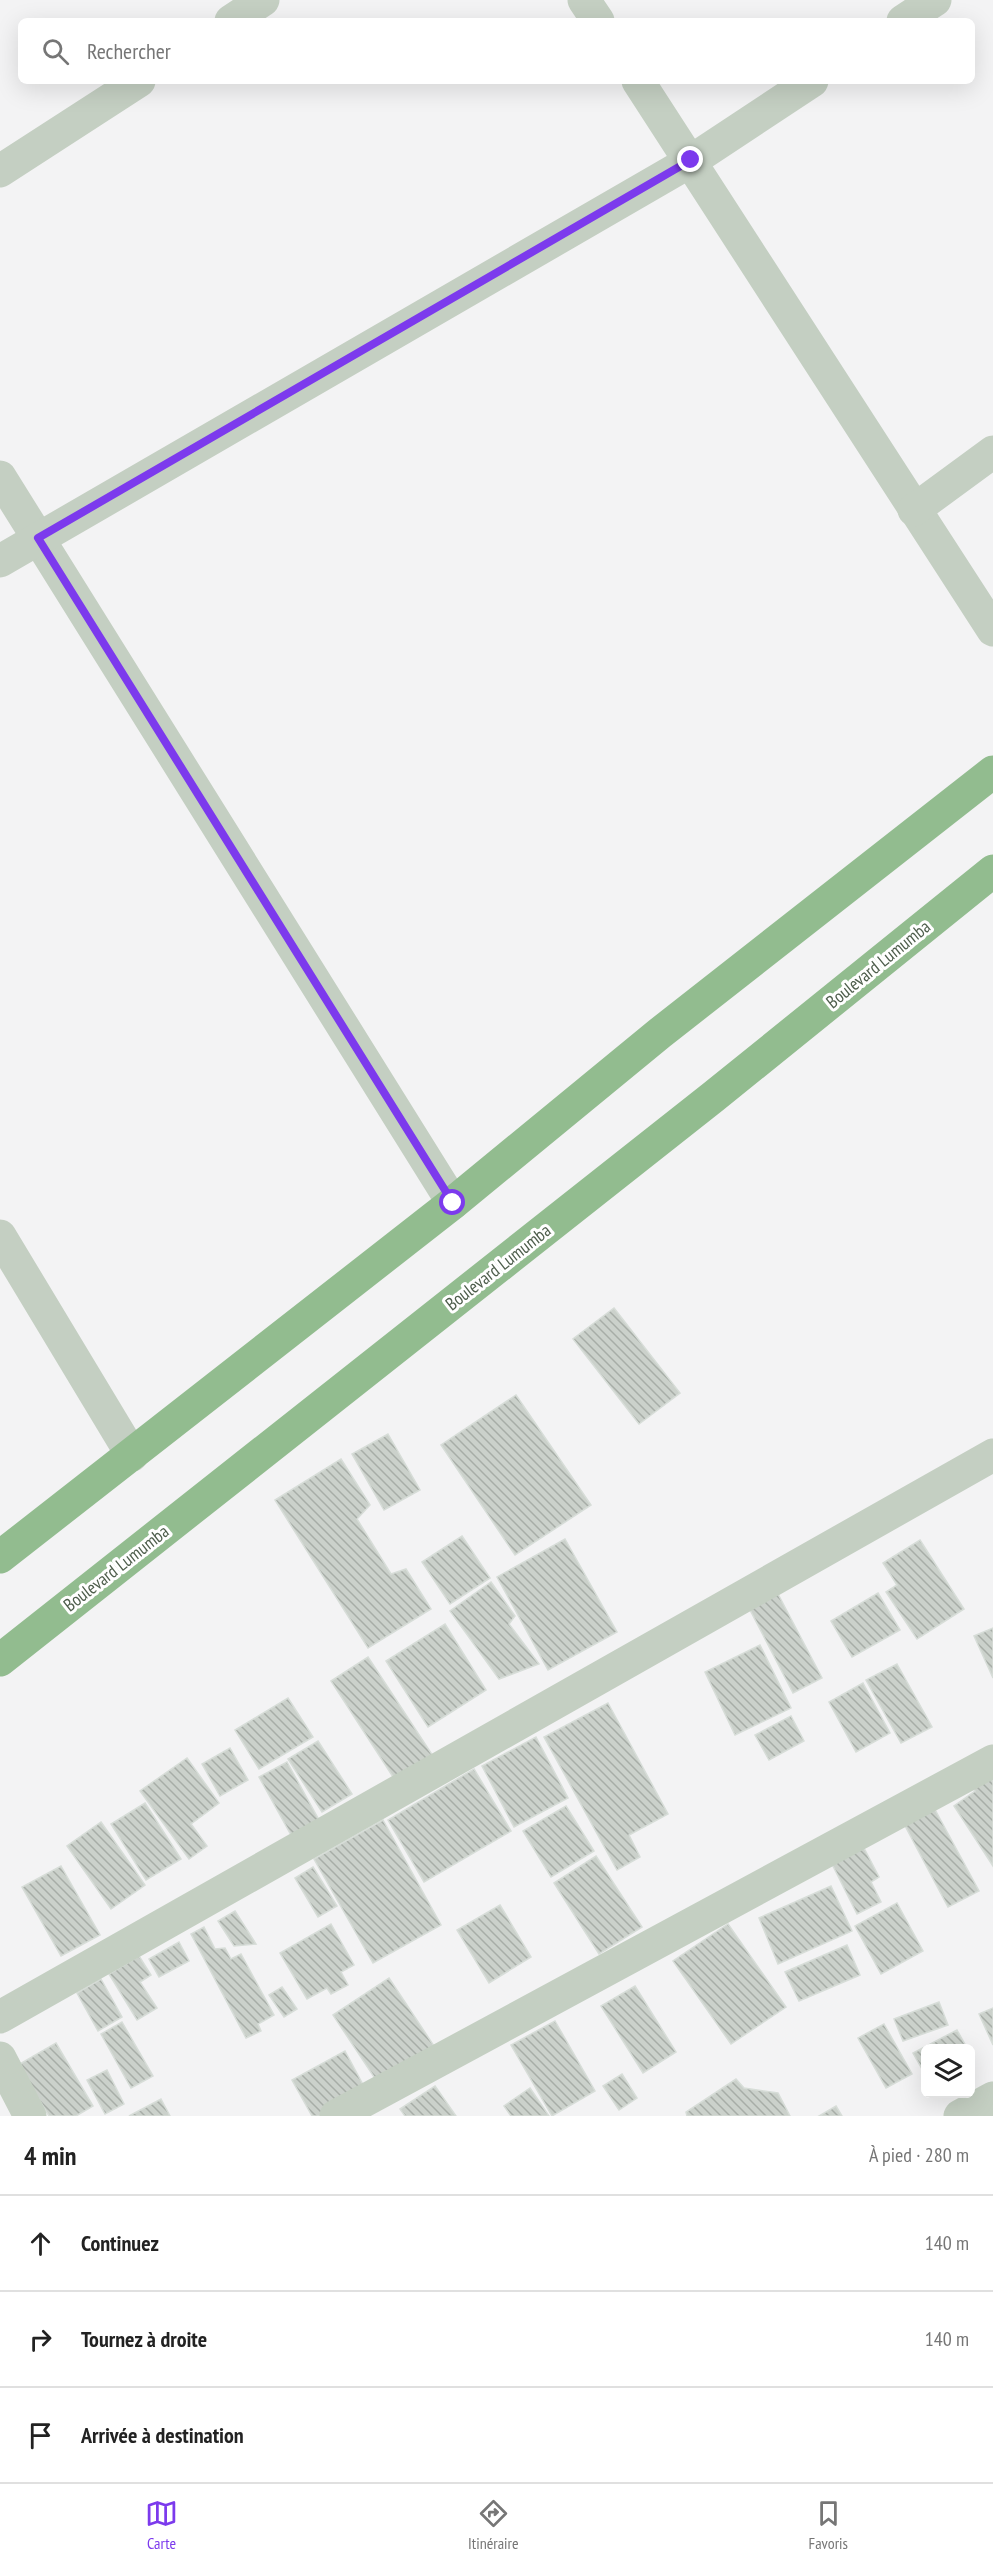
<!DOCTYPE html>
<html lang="fr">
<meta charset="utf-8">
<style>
:root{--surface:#fff;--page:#f6f6f6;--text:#222;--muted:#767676;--line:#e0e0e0;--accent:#7c3aed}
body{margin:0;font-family:"PT Sans Narrow",sans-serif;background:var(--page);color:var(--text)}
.controls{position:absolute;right:18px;bottom:18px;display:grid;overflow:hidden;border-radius:9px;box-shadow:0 6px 24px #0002}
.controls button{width:54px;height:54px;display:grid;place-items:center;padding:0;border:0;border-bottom:2px solid var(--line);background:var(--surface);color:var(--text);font:30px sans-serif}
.stop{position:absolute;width:18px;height:18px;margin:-14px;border:4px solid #7c3aed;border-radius:50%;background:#fff}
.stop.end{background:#7c3aed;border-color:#fff;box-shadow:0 2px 6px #0008}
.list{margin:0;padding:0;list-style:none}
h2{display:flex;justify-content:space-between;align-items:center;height:78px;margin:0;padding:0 24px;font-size:26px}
h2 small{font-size:20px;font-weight:400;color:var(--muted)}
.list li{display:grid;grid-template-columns:39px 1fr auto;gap:18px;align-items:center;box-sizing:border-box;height:96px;padding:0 24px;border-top:2px solid var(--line)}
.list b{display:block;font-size:22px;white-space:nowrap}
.list em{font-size:20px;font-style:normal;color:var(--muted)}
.icon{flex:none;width:33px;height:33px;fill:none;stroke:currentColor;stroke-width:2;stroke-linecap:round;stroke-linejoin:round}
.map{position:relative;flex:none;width:993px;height:2116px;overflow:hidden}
.search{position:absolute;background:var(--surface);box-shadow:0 6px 24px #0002;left:18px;right:18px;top:18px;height:66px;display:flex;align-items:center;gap:15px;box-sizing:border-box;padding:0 21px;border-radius:9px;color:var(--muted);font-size:22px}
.sheet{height:366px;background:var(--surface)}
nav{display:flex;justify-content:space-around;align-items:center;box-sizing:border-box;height:84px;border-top:2px solid var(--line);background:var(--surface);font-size:16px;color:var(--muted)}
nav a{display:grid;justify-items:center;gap:3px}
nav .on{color:var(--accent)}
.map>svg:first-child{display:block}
.building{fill:url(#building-back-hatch);stroke:#d7ddd8;stroke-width:1.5}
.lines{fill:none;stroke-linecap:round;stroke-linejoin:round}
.minor{stroke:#c4cfc2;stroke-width:33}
.highway{stroke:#92bc8f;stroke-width:33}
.route{stroke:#7c3aed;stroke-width:8}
.labels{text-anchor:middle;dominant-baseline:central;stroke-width:6;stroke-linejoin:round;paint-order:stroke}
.street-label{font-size:18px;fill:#4e5e4c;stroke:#fff}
</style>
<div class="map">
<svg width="993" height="2116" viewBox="0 0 993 2116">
<defs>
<pattern id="building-back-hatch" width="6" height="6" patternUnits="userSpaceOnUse" patternTransform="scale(1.5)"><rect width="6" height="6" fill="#cbd1cb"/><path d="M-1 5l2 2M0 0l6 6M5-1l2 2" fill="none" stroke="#a7ada7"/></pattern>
</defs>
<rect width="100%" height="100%" fill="#f3f3f4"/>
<g class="building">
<path d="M 614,1308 L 680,1393 L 639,1424 L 573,1339 Z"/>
<path d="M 516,1395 L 591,1505 L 515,1555 L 441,1445 Z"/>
<path d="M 388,1434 L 420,1490 L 384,1510 L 352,1454 Z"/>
<path d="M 341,1459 L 370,1505 L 357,1519 L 391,1574 L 406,1569 L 431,1609 L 368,1648 L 275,1500 Z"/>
<path d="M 462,1536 L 490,1578 L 450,1604 L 422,1562 Z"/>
<path d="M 565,1539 L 617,1632 L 548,1670 L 497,1577 Z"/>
<path d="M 920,1540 L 964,1609 L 917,1639 L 886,1592 L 897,1585 L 883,1563 Z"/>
<path d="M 491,1582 L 515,1616 L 509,1624 L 539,1664 L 499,1679 L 450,1611 Z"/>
<path d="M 777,1592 L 822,1678 L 793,1693 L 748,1606 Z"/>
<path d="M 878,1593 L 900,1630 L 852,1657 L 831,1621 Z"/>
<path d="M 445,1624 L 486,1690 L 428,1727 L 386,1661 Z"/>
<path d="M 993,1628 L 993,1678 L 974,1636 Z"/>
<path d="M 760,1645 L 791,1708 L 735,1735 L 705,1672 Z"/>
<path d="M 368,1657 L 433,1756 L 395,1780 L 331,1681 Z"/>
<path d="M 897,1664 L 932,1727 L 901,1743 L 866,1680 Z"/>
<path d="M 863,1683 L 890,1733 L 856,1752 L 829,1702 Z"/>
<path d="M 288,1698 L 313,1737 L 259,1769 L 235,1730 Z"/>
<path d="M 608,1703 L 668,1814 L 629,1835 L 640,1857 L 617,1870 L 544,1737 Z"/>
<path d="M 791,1716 L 804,1741 L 769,1760 L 755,1735 Z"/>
<path d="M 536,1737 L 568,1798 L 514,1827 L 482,1766 Z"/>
<path d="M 318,1741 L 352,1794 L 322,1812 L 288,1759 Z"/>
<path d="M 230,1748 L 248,1780 L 220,1796 L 202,1764 Z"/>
<path d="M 187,1758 L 219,1803 L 191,1824 L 207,1846 L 189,1859 L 140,1791 Z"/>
<path d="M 287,1762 L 319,1820 L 291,1835 L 259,1777 Z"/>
<path d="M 474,1769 L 511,1831 L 424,1882 L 388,1820 Z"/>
<path d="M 993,1769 L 993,1866 L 954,1806 L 975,1791 L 966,1778 Z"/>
<path d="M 145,1803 L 181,1859 L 146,1880 L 111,1824 Z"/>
<path d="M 932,1804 L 979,1891 L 948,1907 L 902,1820 Z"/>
<path d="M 566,1806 L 594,1851 L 551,1877 L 523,1831 Z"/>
<path d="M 383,1820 L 441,1925 L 373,1963 L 314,1859 Z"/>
<path d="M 101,1822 L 145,1885 L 111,1909 L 67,1846 Z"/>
<path d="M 864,1848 L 879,1877 L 871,1882 L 881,1902 L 857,1914 L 832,1864 Z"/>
<path d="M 596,1856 L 642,1927 L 599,1954 L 554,1883 Z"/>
<path d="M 61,1866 L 100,1935 L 61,1956 L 22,1887 Z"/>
<path d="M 313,1867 L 337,1906 L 318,1917 L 295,1878 Z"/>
<path d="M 831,1886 L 852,1931 L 778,1964 L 759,1918 Z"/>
<path d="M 897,1903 L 923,1951 L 881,1974 L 855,1926 Z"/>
<path d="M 500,1905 L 531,1957 L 489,1983 L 457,1930 Z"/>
<path d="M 235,1911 L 256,1944 L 234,1946 L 218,1921 Z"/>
<path d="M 331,1924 L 354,1965 L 341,1972 L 348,1985 L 331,1994 L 327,1988 L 307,1999 L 280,1953 Z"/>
<path d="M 728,1924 L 786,2007 L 731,2044 L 673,1961 Z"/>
<path d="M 204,1927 L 215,1949 L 225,1948 L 231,1959 L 241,1954 L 274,2015 L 258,2024 L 261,2031 L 246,2038 L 191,1934 Z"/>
<path d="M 179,1942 L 189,1961 L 159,1977 L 149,1959 Z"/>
<path d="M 847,1945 L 860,1975 L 799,2001 L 785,1972 Z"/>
<path d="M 139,1956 L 151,1975 L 140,1982 L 157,2008 L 137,2020 L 109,1974 Z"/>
<path d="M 389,1978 L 436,2049 L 380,2086 L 333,2015 Z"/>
<path d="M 101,1979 L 122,2017 L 98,2031 L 77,1993 Z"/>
<path d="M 635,1986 L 676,2052 L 643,2073 L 601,2006 Z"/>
<path d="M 282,1987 L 297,2009 L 284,2017 L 269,1995 Z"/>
<path d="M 939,2002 L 948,2025 L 903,2041 L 894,2019 Z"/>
<path d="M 993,2008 L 993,2045 L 979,2014 Z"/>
<path d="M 555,2021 L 595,2091 L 552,2116 L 511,2045 Z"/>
<path d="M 122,2022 L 153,2076 L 131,2088 L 101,2034 Z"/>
<path d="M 884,2024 L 912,2074 L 886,2088 L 858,2038 Z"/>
<path d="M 957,2030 L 967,2048 L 926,2048 L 926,2076 L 913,2053 Z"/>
<path d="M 56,2043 L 93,2106 L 76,2116 L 49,2116 L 18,2065 Z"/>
<path d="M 345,2051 L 368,2094 L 326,2116 L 312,2116 L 292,2080 Z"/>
<path d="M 107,2070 L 124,2104 L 105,2114 L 87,2080 Z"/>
<path d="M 622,2074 L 637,2098 L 619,2110 L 603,2086 Z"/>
<path d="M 736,2079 L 744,2088 L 778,2093 L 790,2116 L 687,2116 L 686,2112 Z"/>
<path d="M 435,2086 L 456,2116 L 405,2116 L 400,2109 Z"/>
<path d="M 530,2088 L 549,2116 L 511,2116 L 504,2106 Z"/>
<path d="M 161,2099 L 170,2116 L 129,2116 Z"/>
<path d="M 836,2106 L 842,2116 L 819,2116 Z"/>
</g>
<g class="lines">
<g class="minor">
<path d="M 584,0 L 598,21"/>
<path d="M 231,21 L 263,0"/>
<path d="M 903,21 L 935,0"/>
<path d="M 638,81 L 993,630"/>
<path d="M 0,171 L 139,81"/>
<path d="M 0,477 L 453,1203"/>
<path d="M 914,510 L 993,452"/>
<path d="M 0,561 L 691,161 L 812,81"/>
<path d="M 0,1236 L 132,1455"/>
<path d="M 0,2017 L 993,1455"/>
<path d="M 0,2058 L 30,2116"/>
<path d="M 336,2116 L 993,1761"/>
<path d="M 960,2116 L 993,2098"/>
</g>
<g class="highway">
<path d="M 0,1557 L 453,1203 L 660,1033 L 993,772"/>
<path d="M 0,1660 L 713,1097 L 993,871"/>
</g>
</g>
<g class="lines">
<path class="route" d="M 453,1203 L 38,538 L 691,160"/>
</g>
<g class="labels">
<g class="street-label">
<text transform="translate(878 964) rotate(-39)">Boulevard Lumumba</text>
<text transform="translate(498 1267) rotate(-38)">Boulevard Lumumba</text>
<text transform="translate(116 1568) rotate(-38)">Boulevard Lumumba</text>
</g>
</g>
</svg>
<div class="controls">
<button><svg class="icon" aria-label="layers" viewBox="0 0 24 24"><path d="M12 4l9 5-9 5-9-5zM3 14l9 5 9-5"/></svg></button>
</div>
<div class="stop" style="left:453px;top:1203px"></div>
<div class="stop end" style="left:691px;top:160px"></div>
<div class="search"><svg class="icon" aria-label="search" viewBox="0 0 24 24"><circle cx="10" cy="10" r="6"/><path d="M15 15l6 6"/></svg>Rechercher</div>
</div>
<section class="sheet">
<h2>4 min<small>À pied · 280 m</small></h2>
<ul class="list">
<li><svg class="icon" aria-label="ahead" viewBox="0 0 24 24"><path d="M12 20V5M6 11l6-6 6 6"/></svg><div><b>Continuez</b></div><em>140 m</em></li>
<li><svg class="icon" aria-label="right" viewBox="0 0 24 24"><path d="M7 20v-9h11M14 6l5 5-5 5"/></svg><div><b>Tournez à droite</b></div><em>140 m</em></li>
<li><svg class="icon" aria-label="arrive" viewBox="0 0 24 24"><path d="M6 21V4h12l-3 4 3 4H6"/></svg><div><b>Arrivée à destination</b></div></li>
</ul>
</section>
<nav>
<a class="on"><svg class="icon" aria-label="map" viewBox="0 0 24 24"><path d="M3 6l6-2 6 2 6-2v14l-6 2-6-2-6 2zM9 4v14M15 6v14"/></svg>Carte</a>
<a><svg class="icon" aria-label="directions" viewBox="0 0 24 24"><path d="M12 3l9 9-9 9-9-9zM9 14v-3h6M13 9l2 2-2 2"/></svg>Itinéraire</a>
<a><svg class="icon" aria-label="saved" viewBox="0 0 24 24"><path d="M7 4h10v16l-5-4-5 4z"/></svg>Favoris</a>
</nav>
